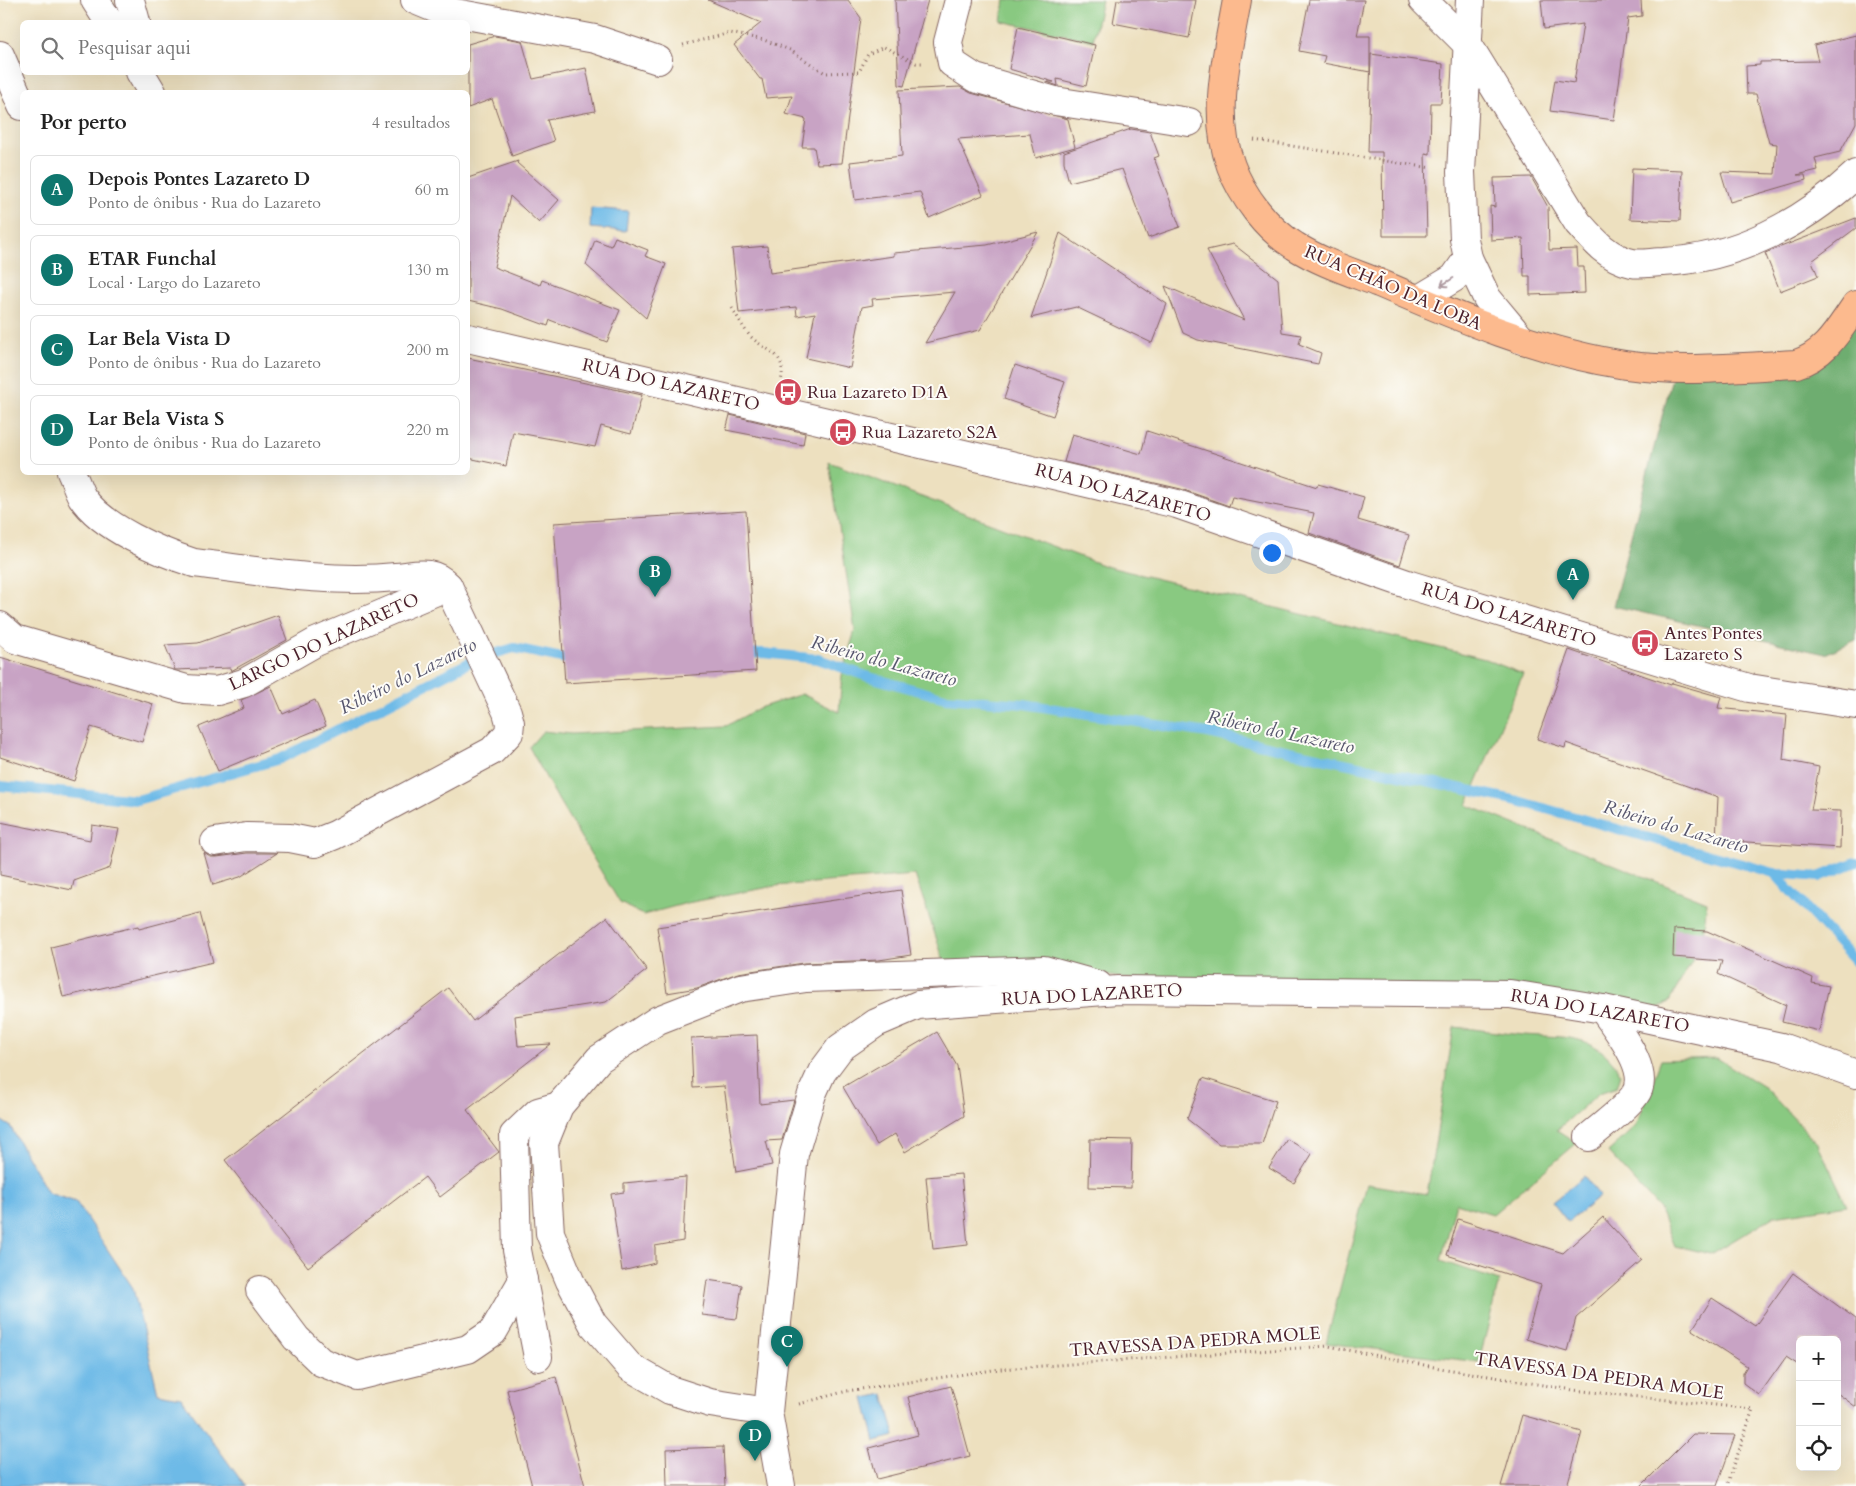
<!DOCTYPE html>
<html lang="pt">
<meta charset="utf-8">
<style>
:root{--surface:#fff;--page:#f6f6f6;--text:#222;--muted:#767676;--line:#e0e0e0;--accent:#0f766e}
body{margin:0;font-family:Cardo,serif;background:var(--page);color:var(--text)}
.controls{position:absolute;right:15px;bottom:15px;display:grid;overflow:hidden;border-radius:8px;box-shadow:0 5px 20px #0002}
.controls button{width:45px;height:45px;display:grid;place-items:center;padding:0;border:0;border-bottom:1px solid var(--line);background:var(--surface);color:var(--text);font:25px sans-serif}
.you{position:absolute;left:1271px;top:552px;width:18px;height:18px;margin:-12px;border:4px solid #fff;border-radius:50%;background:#1a73e8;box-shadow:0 0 0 8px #1a73e833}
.badge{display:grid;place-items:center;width:32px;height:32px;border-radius:50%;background:var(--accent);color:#fff;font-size:16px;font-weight:700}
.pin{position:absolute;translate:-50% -41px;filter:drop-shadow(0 1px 2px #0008)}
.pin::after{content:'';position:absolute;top:26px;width:18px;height:15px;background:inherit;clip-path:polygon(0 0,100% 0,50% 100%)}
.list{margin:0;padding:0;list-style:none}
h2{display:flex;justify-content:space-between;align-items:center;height:65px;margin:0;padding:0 20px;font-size:21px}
h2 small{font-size:16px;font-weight:400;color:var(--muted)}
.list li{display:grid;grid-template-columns:32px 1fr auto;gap:15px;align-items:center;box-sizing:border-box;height:70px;margin:0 10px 10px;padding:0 10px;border:1px solid var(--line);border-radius:8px}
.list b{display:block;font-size:19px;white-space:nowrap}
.list p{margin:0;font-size:16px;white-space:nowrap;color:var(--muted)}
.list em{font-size:16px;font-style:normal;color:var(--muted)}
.icon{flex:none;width:28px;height:28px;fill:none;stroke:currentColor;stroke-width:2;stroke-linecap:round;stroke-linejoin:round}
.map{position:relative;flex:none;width:1856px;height:1486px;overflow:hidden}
.search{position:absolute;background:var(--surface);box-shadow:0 5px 20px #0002;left:20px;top:20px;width:450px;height:55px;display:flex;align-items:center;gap:12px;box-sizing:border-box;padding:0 18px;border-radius:8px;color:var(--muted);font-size:19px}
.panel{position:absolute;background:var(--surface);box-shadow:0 5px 20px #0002;left:20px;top:90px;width:450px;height:385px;border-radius:8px}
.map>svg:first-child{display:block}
.green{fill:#89c981;stroke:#6a7456}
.forest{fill:#6ead6f;stroke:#5c664d}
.water{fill:#6dbae7;stroke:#5c6c89}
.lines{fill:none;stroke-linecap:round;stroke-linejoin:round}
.stream{stroke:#6dbae7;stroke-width:10}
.building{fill:#c8a3c4}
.minor-casing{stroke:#83635f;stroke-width:30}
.major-casing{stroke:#83635f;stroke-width:30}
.path{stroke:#83635f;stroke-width:3;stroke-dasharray:1 4;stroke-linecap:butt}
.minor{stroke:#fff;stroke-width:28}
.major{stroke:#fcba8e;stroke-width:28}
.oneway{stroke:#ae9aa0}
.labels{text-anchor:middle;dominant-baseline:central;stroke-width:4;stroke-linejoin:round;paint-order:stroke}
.street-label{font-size:18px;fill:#4a1f2b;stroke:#fdfcf7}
.poi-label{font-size:18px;fill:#4a1f2b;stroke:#fdfcf7;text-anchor:start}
.water-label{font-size:19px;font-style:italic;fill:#56556d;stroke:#fdfcf7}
</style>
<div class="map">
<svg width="1856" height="1486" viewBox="0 0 1856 1486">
<rect width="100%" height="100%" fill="#fdfcf7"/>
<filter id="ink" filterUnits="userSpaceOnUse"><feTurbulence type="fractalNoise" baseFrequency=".02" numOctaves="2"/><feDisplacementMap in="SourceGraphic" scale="10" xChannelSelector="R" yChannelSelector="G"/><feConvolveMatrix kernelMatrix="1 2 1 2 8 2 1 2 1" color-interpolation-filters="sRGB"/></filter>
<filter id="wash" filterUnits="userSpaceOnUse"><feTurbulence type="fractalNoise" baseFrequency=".0096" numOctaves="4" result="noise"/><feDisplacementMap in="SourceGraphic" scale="20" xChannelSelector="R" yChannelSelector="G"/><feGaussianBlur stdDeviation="1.12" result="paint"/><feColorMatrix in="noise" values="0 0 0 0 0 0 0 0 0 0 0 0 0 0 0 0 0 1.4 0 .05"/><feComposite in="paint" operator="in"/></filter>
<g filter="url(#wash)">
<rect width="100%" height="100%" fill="#ede0bf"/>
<g class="green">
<path d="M 1005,0 L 1102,0 L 1093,41 L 1001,21 Z"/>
<path d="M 829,462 L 1105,566 L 1485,659 L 1523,674 L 1467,805 L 1707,902 L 1702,943 L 1669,1002 L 1645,1016 L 1122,978 L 1030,962 L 945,964 L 915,875 L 775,886 L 687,903 L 643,915 L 620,903 L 559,801 L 529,747 L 543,731 L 571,734 L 726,726 L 759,708 L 802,694 L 839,712 L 842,675 L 855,630 Z"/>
<path d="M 1454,1027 C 1477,1029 1500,1033 1523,1035 C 1566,1038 1596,1032 1621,1074 L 1617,1087 L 1599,1093 L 1557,1130 L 1577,1143 L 1493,1214 L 1456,1203 L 1441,1261 L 1499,1281 L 1479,1362 L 1326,1343 L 1367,1184 L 1427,1194 Z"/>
<path d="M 1717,1058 L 1765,1088 L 1818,1144 L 1847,1205 L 1774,1216 L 1711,1254 L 1675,1246 L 1659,1208 L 1608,1152 L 1636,1126 L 1661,1060 Z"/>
</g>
<path class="forest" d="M 1856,293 L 1856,640 L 1825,654 L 1613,606 L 1674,370 L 1796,364 Z"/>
<g class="water">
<path d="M 591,208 L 628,211 L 626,231 L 590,228 Z"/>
<path d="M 0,1120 L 10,1126 L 48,1193 L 76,1202 L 133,1288 L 158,1393 L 181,1397 L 245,1486 L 0,1486 Z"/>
<path d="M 1584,1176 L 1600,1196 L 1568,1222 L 1552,1202 Z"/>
<path d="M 884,1394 L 895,1436 L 875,1441 L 864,1398 Z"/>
</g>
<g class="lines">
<g class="stream">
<path d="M 742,654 L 763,653 L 818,659 L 869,677 L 945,698 L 1024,704 L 1208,733 L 1518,801 L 1774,873 L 1856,962"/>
<path d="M 0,786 L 137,800 L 280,759 L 476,659 L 514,648 L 576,661"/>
<path d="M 1774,873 L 1819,877 L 1856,862"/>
</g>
</g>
<g id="blocks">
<g class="building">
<path d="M 708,0 L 848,0 L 861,18 L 842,163 L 817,164 L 814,147 L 802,147 L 806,119 L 786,114 L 792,96 L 766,98 L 762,79 L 760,79 L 734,45 L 761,23 Z"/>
<path d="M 895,0 L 928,0 L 904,86 L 899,85 Z"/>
<path d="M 1117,0 L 1196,0 L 1189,38 L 1113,23 Z"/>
<path d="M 1309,0 L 1364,0 L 1357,36 L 1370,36 L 1370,72 L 1323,63 L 1325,56 L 1299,51 Z"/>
<path d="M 1541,0 L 1641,0 L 1642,16 L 1628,18 L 1614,120 L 1550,111 L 1555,80 L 1574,83 L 1583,24 L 1544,29 Z"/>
<path d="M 1018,27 L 1095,45 L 1086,86 L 1057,79 L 1058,86 L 1047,82 L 1054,82 L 1009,69 Z"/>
<path d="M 1856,35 L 1856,123 L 1840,152 L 1815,158 L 1818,170 L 1797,175 L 1805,175 L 1806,180 L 1730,202 L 1721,172 L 1775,174 L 1777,144 L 1769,143 L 1756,94 L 1747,94 L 1746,66 L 1760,65 L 1760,62 L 1818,61 L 1814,45 Z"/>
<path d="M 495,36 L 522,41 L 533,79 L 586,68 L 595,111 L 547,120 L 554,141 L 512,156 L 492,99 L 468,108 L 468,44 Z"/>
<path d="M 1371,54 L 1443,64 L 1441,103 L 1431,103 L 1430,154 L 1425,153 L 1427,236 L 1383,236 L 1382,152 L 1368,152 Z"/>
<path d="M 960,87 L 971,93 L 1068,119 L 1075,147 L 1036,158 L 1030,134 L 958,139 L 983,195 L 929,218 L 920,192 L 855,200 L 850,162 L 902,156 L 899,90 Z"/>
<path d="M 1131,129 L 1150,132 L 1159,156 L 1154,158 L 1180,227 L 1148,238 L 1122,169 L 1069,182 L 1064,162 L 1064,152 Z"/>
<path d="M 518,161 L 517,163 L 559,200 L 539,223 L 510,196 L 494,267 L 540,285 L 542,280 L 620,310 L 607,342 L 550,320 L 548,326 L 502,309 L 468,301 L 468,178 Z"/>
<path d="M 1632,168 L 1682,170 L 1680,221 L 1630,219 Z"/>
<path d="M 1531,177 L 1548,207 L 1549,250 L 1577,249 L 1578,267 L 1584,267 L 1585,293 L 1530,295 L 1530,276 L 1524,276 L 1523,238 L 1491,240 L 1490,206 L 1495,207 L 1494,178 Z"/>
<path d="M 1856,218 L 1856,228 L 1812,261 L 1818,276 L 1780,291 L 1765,253 Z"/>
<path d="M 1038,232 L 980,330 L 925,343 L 955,292 L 872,299 L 873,305 L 862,307 L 850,368 L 806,358 L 815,313 L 797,316 L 796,307 L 739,313 L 732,249 L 767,246 L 770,273 L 894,256 L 894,253 L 987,245 Z"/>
<path d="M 1060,233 L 1167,304 L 1152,343 L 1076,307 L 1031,318 Z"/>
<path d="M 615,237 L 648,250 L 645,256 L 666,264 L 646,318 L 586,265 L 595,240 L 611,246 Z"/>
<path d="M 1233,244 L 1278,279 L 1282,332 L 1301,335 L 1299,344 L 1321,353 L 1318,364 L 1198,340 L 1183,333 L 1165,286 L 1244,320 L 1207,250 Z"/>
<path d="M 468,358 L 642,395 L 631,434 L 601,426 L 595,447 L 513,432 L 506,466 L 468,458 Z"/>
<path d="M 1015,365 L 1065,382 L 1053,416 L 1004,399 Z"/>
<path d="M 730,415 L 805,433 L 803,445 L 726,430 Z"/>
<path d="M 1147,431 L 1317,487 L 1318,484 L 1364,497 L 1358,520 L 1409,535 L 1400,565 L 1309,533 L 1314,513 L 1232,497 L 1229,506 L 1181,489 L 1064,462 L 1072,434 L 1141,454 Z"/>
<path d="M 746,511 L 756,671 L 565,683 L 554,523 Z"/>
<path d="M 278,615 L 287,640 L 231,671 L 230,668 L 175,670 L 165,645 L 198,643 Z"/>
<path d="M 1569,650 L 1671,685 L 1672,683 L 1721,697 L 1718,708 L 1787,715 L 1783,760 L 1819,767 L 1811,810 L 1841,811 L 1840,848 L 1716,840 L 1718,797 L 1566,743 L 1565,748 L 1537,739 Z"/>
<path d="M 0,657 L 153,704 L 142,742 L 91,727 L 74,781 L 0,757 Z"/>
<path d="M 271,686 L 283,714 L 315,700 L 326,726 L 218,771 L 199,727 L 244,708 L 241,700 Z"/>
<path d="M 0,822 L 90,840 L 92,825 L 119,829 L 110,868 L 74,881 L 72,890 L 0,875 Z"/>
<path d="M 204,853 L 210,857 L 217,857 L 247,853 L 277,853 L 240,877 L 213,885 Z"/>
<path d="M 901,890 L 911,955 L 879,960 L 804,963 L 738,973 L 697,988 L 667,993 L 657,927 Z"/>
<path d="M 200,913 L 213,962 L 63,997 L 51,947 L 138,926 L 139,929 Z"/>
<path d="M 607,917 L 647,970 L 606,1002 L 515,1016 L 518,1046 L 551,1044 L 467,1110 L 499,1152 L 440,1197 L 425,1177 L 308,1267 L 225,1160 L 448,988 L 473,1021 Z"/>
<path d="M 1674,929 L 1707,931 L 1813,978 L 1812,983 L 1829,986 L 1819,1031 L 1782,1022 L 1786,1005 L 1718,974 L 1722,961 L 1673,957 Z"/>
<path d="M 937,1032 L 957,1066 L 964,1116 L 905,1152 L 895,1134 L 877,1145 L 843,1087 Z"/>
<path d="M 757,1035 L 760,1104 L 794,1100 L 782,1140 L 766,1141 L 772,1165 L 736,1172 L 724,1086 L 693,1088 L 691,1038 Z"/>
<path d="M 1203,1078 L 1276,1101 L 1262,1144 L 1219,1144 L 1187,1119 Z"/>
<path d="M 1090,1139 L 1132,1140 L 1131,1188 L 1089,1187 Z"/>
<path d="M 1287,1139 L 1312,1154 L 1294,1183 L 1269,1168 Z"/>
<path d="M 961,1174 L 968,1245 L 933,1249 L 926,1177 Z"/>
<path d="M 686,1177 L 683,1241 L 655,1246 L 655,1263 L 622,1271 L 611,1194 L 624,1192 L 624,1183 Z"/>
<path d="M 1603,1217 L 1642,1260 L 1576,1318 L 1567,1351 L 1526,1339 L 1541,1285 L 1447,1255 L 1458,1219 L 1563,1253 Z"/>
<path d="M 1793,1273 L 1856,1319 L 1856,1407 L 1837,1393 L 1837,1340 L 1800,1340 L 1800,1366 L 1786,1357 L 1759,1395 L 1743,1383 L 1743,1373 L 1747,1366 L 1692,1330 L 1712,1298 L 1755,1326 Z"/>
<path d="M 707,1280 L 742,1285 L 737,1319 L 702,1315 Z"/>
<path d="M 556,1377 L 585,1486 L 532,1486 L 507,1390 Z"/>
<path d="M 951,1386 L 970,1456 L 877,1479 L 869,1448 L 918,1435 L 908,1397 Z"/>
<path d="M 1522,1415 L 1582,1432 L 1567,1486 L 1501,1486 Z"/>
<path d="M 1693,1434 L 1735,1435 L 1717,1486 L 1641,1486 Z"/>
<path d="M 723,1447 L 725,1486 L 667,1486 L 666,1449 Z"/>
</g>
</g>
</g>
<g filter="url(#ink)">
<use href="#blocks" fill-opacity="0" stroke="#83635f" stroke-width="1"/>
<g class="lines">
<g class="minor-casing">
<g id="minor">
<path d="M 95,0 L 109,22"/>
<path d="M 130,0 L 136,22"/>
<path d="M 415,0 L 439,10 L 595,39 L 658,60"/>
<path d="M 959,0 L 948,42 L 952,63 L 975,78 L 1055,101 L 1189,122"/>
<path d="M 1423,0 L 1469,46 L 1578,223 C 1593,240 1608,258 1632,263 C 1641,265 1653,262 1663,262 C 1735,259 1804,223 1856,174"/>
<path d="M 1470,0 L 1461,172 L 1464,239 L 1468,258 L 1487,298 L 1522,340"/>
<path d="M 0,55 L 22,106"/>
<path d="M 140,72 L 152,92"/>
<path d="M 1419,299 L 1454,278 L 1468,258"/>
<path d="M 468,338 L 1177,504 L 1410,585 L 1749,688 L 1856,705"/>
<path d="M 71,472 C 75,480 78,490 82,497 C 102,528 160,552 194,563 C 260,571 329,584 396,577 C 417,575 433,569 448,586 L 507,712 L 510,723 L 509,733 L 492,751 L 335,835 L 315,843 L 290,838 L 246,837 L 215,842"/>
<path d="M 0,626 L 15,639 L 186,689 L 217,691 L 244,683 L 316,642 L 448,586"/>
<path d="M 1589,1137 C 1604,1124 1623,1111 1635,1095 C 1653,1072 1616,1029 1603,1009"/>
<path d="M 260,1290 L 296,1338 L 321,1362 L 357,1376 L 468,1349 L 493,1332 L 523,1280"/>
<path d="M 538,1357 L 517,1250 L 514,1135 L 538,1112 L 559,1106"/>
<path d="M 768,1412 L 710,1403 L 670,1390 L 630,1367 L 593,1324 L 570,1281 L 550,1233 L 544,1143 L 559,1106 L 599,1059 L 658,1020 L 740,988 L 806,978 L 1044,970 L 1098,985"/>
<path d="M 781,1486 L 768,1412 L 794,1154 L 812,1094 L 822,1072 L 840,1048 L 876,1023 L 918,1005 L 1118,990 L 1510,994 L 1603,1009 L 1781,1047 L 1856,1074"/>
</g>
</g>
<g class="major-casing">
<path id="major" d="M 1237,0 C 1228,53 1211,113 1231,166 C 1242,196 1267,229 1295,246 C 1320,262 1351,272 1379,283 C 1458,317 1539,352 1625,365 C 1682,373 1739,367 1796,364 C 1826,355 1839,329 1856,305"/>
</g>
<g class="path">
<path d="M 683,45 L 730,33 L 764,40 L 790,50 L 825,73 L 859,72 L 868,54 L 884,47 L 916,63 L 922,63"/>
<path d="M 1254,140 L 1431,168"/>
<path d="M 732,308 C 738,317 744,330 751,337 C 768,353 787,352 781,382"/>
<path d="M 799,1404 L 847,1391 L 1000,1369 L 1328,1346 L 1434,1367 L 1573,1390 L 1753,1409 L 1727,1486"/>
</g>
<use href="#minor" class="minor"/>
<use href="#major" class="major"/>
</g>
<defs><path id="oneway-shaft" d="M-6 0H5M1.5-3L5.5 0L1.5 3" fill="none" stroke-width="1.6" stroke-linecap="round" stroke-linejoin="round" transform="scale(1.25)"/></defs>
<use class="oneway" href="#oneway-shaft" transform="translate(1447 282) rotate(148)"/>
</g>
<defs>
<g id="bus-disc" transform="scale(1.4375)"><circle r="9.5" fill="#d1495b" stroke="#fdfcf7"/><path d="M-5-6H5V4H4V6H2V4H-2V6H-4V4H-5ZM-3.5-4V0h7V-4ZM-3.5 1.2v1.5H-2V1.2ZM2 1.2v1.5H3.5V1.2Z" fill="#fff"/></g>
</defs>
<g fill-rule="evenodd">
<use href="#bus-disc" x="788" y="392"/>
<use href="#bus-disc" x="843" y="432"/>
<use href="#bus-disc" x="1645" y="643"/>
</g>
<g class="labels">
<g class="street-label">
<text transform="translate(1393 288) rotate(23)">RUA CHÃO DA LOBA</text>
<text transform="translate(671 385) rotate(13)">RUA DO LAZARETO</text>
<text transform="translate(1123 493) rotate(15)">RUA DO LAZARETO</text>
<text transform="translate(1509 615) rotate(17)">RUA DO LAZARETO</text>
<text transform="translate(324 642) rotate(-25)">LARGO DO LAZARETO</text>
<text transform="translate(1092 995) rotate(-3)">RUA DO LAZARETO</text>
<text transform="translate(1600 1011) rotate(10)">RUA DO LAZARETO</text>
<text transform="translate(1195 1342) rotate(-4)">TRAVESSA DA PEDRA MOLE</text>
<text transform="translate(1599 1376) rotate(8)">TRAVESSA DA PEDRA MOLE</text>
</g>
<g class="poi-label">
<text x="807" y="392">Rua Lazareto D1A</text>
<text x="862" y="432">Rua Lazareto S2A</text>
<text x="1664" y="633">Antes Pontes<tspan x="1664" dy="21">Lazareto S</tspan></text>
</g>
<g class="water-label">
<text transform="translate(884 661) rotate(15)">Ribeiro do Lazareto</text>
<text transform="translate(408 676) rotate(-26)">Ribeiro do Lazareto</text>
<text transform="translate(1281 732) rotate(12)">Ribeiro do Lazareto</text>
<text transform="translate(1676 827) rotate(16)">Ribeiro do Lazareto</text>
</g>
</g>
</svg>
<div class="controls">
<button>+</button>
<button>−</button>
<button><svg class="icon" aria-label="locate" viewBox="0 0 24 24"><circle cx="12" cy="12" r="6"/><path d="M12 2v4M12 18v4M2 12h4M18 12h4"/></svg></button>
</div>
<div class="you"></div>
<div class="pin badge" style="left:1573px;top:600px">A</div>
<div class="pin badge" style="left:655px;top:597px">B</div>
<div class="pin badge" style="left:787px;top:1367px">C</div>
<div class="pin badge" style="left:755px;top:1461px">D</div>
<div class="search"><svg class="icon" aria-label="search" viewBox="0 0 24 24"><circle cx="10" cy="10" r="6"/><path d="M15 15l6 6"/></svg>Pesquisar aqui</div>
<section class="panel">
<h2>Por perto<small>4 resultados</small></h2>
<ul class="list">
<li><span class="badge">A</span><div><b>Depois Pontes Lazareto D</b><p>Ponto de ônibus · Rua do Lazareto</p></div><em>60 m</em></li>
<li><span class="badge">B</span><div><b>ETAR Funchal</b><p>Local · Largo do Lazareto</p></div><em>130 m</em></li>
<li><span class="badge">C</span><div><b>Lar Bela Vista D</b><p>Ponto de ônibus · Rua do Lazareto</p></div><em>200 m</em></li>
<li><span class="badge">D</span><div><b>Lar Bela Vista S</b><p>Ponto de ônibus · Rua do Lazareto</p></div><em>220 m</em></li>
</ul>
</section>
</div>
